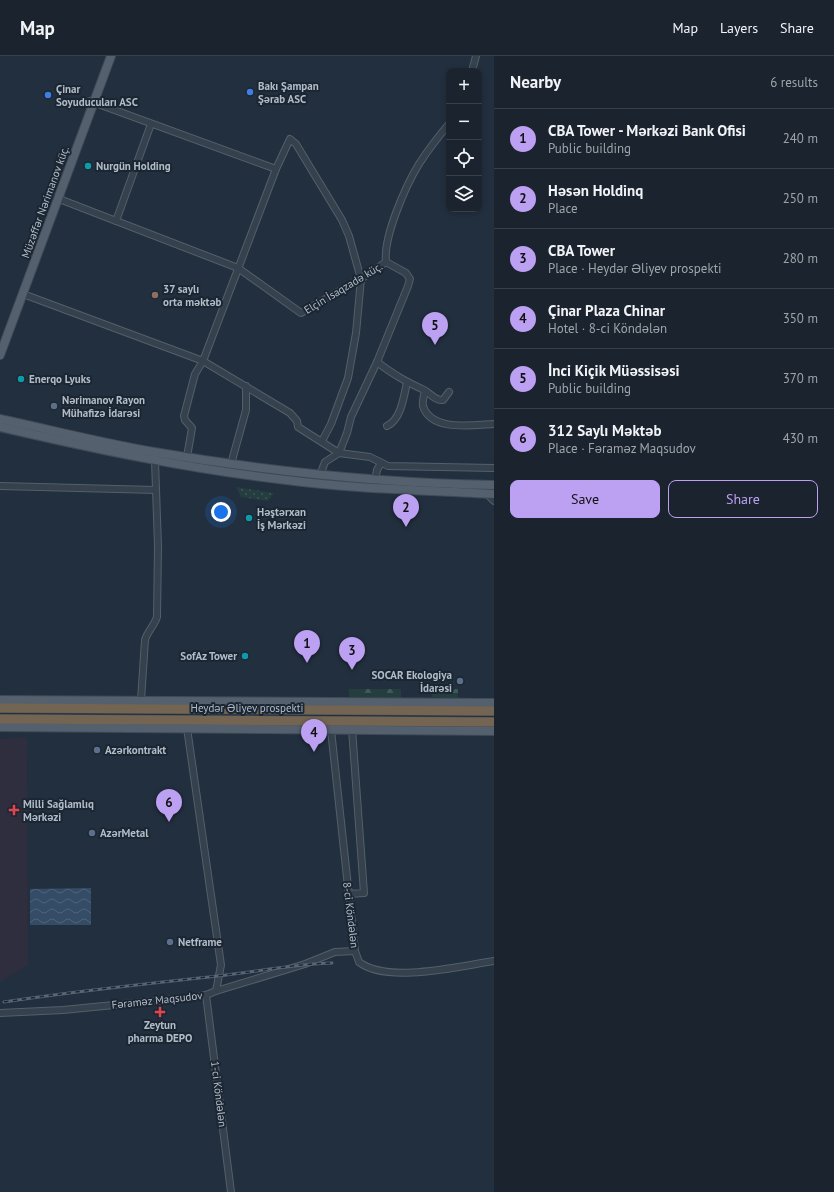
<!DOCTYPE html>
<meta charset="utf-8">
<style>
:root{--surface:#1a232e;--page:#272f3a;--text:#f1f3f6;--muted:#9fa4aa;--line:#38404a;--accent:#bca0f2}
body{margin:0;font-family:"PT Sans",sans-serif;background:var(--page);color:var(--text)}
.controls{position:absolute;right:12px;top:12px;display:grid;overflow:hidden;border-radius:8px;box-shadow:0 2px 6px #0003}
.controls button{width:36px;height:36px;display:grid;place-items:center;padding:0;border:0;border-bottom:1px solid var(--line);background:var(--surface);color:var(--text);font:20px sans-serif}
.you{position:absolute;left:221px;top:456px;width:14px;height:14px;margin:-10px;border:3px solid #fff;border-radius:50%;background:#1a73e8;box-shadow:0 0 0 6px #1a73e833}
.badge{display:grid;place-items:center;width:26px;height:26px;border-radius:50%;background:var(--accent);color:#111;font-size:13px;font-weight:700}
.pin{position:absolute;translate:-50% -33px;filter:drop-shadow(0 1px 2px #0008)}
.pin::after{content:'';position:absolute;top:21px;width:14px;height:12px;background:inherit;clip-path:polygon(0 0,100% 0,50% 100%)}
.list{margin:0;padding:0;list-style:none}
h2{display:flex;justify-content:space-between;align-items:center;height:52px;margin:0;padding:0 16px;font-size:17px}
h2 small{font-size:13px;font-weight:400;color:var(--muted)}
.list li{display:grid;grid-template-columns:26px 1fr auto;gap:12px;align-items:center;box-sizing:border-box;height:60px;padding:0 16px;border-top:1px solid var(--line)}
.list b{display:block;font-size:15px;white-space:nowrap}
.list p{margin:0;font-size:13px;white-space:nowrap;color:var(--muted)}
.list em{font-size:13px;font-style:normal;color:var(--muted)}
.actions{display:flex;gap:8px;padding:12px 16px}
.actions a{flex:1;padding:9px 0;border:1px solid var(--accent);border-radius:8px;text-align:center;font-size:14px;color:var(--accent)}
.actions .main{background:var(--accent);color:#111}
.icon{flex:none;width:22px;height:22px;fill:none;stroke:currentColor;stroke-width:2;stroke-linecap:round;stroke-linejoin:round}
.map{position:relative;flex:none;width:494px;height:1136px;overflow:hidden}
header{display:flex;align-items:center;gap:24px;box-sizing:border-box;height:56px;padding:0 20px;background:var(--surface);border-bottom:1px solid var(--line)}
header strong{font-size:19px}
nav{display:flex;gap:22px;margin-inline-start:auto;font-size:14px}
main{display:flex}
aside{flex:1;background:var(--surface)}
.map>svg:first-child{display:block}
.medical{fill:#2f2e3e}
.grass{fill:url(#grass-dots)}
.forest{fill:url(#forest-firs)}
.water{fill:url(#water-waves)}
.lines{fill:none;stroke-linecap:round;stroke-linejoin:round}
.minor-casing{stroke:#545f6b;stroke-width:8}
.major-casing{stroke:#3f4a56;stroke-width:10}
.highway-casing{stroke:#414c58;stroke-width:10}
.minor{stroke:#36414e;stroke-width:6}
.major{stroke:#54606e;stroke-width:8}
.highway{stroke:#746552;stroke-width:9}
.rail-casing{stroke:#576575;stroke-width:3}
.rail{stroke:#1b2632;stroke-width:1.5;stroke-dasharray:4.5;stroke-linecap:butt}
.shop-dot{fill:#3f7fe0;stroke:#1b2632;stroke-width:1.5}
.culture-dot{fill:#0f9aa8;stroke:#1b2632;stroke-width:1.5}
.education-dot{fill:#8d6e63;stroke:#1b2632;stroke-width:1.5}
.service-dot{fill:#5c6f8a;stroke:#1b2632;stroke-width:1.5}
.health-dot{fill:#e0444e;stroke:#1b2632;stroke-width:1.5}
.labels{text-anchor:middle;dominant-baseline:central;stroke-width:4;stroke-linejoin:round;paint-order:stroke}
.poi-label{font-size:11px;font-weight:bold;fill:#b1bcc9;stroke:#1b2632;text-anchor:start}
.street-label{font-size:11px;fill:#b1bcc9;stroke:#1b2632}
</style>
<header>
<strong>Map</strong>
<nav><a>Map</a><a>Layers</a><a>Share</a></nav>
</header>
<main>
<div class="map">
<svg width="494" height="1136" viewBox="0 0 494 1136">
<defs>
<pattern id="grass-dots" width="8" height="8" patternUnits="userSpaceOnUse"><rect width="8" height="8" fill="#243d3f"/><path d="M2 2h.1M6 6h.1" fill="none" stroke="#415759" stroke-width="1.8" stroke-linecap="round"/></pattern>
<pattern id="forest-firs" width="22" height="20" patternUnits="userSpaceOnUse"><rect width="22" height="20" fill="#243d3f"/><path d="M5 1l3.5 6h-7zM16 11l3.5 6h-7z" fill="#415759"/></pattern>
<pattern id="water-waves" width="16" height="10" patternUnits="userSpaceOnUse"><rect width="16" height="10" fill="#344c66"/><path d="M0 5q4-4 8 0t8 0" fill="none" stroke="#4f647b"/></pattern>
</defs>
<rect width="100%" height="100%" fill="#222f3e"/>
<path class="medical" d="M 27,681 L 28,909 L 0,926 L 0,683 Z"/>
<path class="grass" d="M 236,431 L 274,437 L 268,445 L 241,441 Z"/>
<g class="forest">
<path d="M 349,633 L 401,633 L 401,642 L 349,641 Z"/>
<path d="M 432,633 L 458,633 L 458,642 L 432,641 Z"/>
</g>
<path class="water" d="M 91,832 L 91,869 L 30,869 L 30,833 Z"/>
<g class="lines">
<g class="minor-casing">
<g id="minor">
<path d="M 472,15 L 476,0"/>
<path d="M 90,45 L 276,113"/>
<path d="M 54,141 L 238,212 L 301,257 L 369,218 L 386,206"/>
<path d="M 116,165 L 151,68"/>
<path d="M 386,206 C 383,181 406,129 419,108 C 428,94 438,81 449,68"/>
<path d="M 23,238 L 203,305 L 290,357 L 297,365 L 298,371 L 339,397 L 370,401 L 388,410 L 494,412"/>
<path d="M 377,306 C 394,319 405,325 424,334 C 430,337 435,345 443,344 L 449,336"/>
<path d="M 425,335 C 424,339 422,346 423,350 C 431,376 473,369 494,368"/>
<path d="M 387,370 C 401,364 404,340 407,326"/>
<path d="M 187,401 L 192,372 L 185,364 L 184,360 L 195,318 L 203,305 L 276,113 L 290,83 L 296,88 L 342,164 L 349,180 L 361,223 L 356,277 L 348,322 L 331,368 L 322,385"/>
<path d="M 231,408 L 246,354 L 246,330"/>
<path d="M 320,419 L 325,406 L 339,397 L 347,377 L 351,361 L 377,306 L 408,230 L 410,223 L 406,217 L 386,206"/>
<path d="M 375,424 L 377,414 L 381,407"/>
<path d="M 0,430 L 156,434"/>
<path d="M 486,437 L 494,445"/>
<path d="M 141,644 L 145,584 C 147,576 154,570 157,561 L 158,490 L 155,405"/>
<path d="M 331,674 L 355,895 L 359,906 C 387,928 460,910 494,905"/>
<path d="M 348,838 L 364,837 L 352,673"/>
<path d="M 216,935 L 305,908 L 335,896 L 355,895"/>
<path d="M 206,939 L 231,1136"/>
<path d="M 0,957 L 63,954 L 195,941 L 206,939 L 216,935 L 221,909 L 187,672"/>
</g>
</g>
<g class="major-casing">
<g id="major">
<path d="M 0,299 L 111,0"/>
<path d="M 0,363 C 51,374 102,387 154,396 C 266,415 380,427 494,429"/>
<path d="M 0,371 C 95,393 189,413 286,424 C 355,433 424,434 494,438"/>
<path d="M 0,644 L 494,647"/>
<path d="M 0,671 L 494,675"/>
</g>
</g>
<g class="highway-casing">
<g id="highway">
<path d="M 0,652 L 494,655"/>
<path d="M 0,663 L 494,666"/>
</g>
</g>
<use href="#minor" class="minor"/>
<use href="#major" class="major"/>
<use href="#highway" class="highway"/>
<g class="rail-casing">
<path id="rail" d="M 4,946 C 75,935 146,928 217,920 C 256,916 293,908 332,907"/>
</g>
<use href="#rail" class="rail"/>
</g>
<g class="shop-dot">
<circle cx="250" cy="36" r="4"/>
<circle cx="48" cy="39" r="4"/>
</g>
<g class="culture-dot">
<circle cx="88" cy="110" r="4"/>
<circle cx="21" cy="323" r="4"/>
<circle cx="249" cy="462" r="4"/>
<circle cx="245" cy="600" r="4"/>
</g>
<circle class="education-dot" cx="155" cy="239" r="4"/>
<g class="service-dot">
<circle cx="54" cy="350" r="4"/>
<circle cx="460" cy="625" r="4"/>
<circle cx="97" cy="694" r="4"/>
<circle cx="92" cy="777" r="4"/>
<circle cx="170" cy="886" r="4"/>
</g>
<g class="health-dot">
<path d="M12 748h4v4h4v4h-4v4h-4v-4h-4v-4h4z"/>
<path d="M158 950h4v4h4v4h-4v4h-4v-4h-4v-4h4z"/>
</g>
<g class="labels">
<g class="poi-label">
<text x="258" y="30">Bakı Şampan<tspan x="258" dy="13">Şərab ASC</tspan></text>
<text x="56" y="33">Çinar<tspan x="56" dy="13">Soyuducuları ASC</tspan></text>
<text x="96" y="110">Nurgün Holding</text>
<text x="163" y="233">37 saylı<tspan x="163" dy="13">orta məktəb</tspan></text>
<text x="29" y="323">Enerqo Lyuks</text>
<text x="62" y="344">Nərimanov Rayon<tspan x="62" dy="13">Mühafizə İdarəsi</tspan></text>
<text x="257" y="456">Həştərxan<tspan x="257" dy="13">İş Mərkəzi</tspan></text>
<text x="237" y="600" text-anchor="end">SofAz Tower</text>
<text x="452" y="619" text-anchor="end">SOCAR Ekologiya<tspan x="452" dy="13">İdarəsi</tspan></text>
<text x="105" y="694">Azərkontrakt</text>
<text x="23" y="748">Milli Sağlamlıq<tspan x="23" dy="13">Mərkəzi</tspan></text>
<text x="100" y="777">AzərMetal</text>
<text x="178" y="886">Netframe</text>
<text x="160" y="969" text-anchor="middle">Zeytun<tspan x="160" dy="13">pharma DEPO</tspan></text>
</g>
<g class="street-label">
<text transform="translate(45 146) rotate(-70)">Müzəffər Nərimanov küç.</text>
<text transform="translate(343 232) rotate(-31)">Elçin İsaqzadə küç.</text>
<text x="247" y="652">Heydər Əliyev prospekti</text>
<text transform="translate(351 859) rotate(83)">8-ci Köndələn</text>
<text transform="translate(157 944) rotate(-6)">Fəraməz Maqsudov</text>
<text transform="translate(219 1038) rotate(83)">1-ci Köndələn</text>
</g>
</g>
</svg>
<div class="controls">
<button>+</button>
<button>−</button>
<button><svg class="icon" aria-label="locate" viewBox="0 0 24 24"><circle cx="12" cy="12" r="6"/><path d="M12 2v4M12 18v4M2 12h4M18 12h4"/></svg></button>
<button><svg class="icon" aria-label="layers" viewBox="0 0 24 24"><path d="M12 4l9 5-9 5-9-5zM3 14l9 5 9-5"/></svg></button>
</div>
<div class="you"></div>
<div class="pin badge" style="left:307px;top:607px">1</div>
<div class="pin badge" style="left:406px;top:471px">2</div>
<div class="pin badge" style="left:352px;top:614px">3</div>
<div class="pin badge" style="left:314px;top:696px">4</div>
<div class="pin badge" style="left:435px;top:289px">5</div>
<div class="pin badge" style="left:169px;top:766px">6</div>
</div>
<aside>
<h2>Nearby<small>6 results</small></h2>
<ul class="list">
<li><span class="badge">1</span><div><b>CBA Tower - Mərkəzi Bank Ofisi</b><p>Public building</p></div><em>240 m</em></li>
<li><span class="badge">2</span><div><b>Həsən Holdinq</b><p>Place</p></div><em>250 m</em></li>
<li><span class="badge">3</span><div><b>CBA Tower</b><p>Place · Heydər Əliyev prospekti</p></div><em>280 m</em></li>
<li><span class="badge">4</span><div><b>Çinar Plaza Chinar</b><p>Hotel · 8-ci Köndələn</p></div><em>350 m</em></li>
<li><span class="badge">5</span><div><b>İnci Kiçik Müəssisəsi</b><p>Public building</p></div><em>370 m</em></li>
<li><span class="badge">6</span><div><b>312 Saylı Məktəb</b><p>Place · Fəraməz Maqsudov</p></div><em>430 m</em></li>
</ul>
<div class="actions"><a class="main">Save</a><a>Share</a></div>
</aside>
</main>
